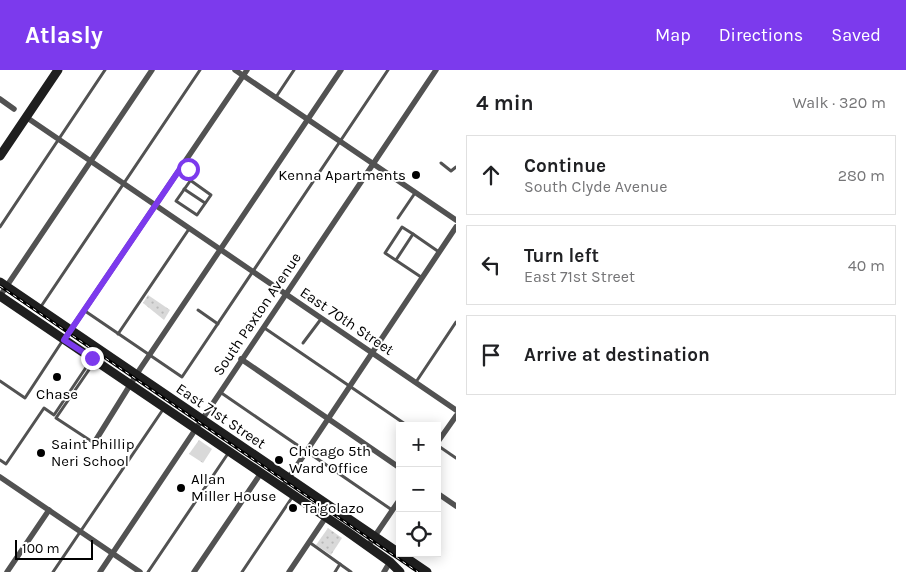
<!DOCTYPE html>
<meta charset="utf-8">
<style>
:root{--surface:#fff;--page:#f2f2f2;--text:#202124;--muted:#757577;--line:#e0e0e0;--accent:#7c3aed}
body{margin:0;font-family:Karla,sans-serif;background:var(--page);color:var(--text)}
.controls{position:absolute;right:15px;bottom:15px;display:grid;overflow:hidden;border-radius:0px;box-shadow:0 2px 12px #0003}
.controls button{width:45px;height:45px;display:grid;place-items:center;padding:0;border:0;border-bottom:1px solid var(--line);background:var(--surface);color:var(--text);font:25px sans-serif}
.scale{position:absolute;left:15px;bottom:12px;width:78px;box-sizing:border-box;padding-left:5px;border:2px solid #000;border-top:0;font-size:14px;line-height:18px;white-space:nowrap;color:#000;-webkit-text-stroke:4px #fff;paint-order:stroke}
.stop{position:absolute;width:15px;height:15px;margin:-11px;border:4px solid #7c3aed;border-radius:50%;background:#fff}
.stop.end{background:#7c3aed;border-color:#fff;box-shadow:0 1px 5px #0008}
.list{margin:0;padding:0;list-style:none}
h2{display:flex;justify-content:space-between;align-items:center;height:65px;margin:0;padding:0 20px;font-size:21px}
h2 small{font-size:16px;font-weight:400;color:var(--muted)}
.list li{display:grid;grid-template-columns:32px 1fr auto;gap:15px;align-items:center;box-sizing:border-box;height:80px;margin:0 10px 10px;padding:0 10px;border:1px solid var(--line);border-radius:0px}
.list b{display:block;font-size:19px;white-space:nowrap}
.list p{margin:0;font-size:16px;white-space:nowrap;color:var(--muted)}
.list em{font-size:16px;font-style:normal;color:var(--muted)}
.icon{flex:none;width:28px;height:28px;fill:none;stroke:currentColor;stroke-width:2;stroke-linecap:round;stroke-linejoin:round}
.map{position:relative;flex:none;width:456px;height:502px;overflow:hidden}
header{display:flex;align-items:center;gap:30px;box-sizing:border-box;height:70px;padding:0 25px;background:var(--accent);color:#fff}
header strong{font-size:24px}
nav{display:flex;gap:28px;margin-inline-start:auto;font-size:18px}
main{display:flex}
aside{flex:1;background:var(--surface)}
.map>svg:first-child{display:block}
.grass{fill:url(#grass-tufts)}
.garden{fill:url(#garden-dots)}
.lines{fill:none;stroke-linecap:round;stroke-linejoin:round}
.lane{stroke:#525252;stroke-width:3}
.street{stroke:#525252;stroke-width:5.5}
.secondary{stroke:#1f1f1f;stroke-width:9}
.rail-casing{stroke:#000;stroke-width:3}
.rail{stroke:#fff;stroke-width:1;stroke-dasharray:4;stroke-linecap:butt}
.route{stroke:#7c3aed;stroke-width:6}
.poi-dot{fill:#000;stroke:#fff;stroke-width:2}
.labels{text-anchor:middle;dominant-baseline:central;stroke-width:4;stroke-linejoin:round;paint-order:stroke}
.poi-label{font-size:15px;fill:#000;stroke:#fff;text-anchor:start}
.street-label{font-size:15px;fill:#000;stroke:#fff}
</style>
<header>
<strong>Atlasly</strong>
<nav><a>Map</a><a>Directions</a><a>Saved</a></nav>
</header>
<main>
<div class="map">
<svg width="456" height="502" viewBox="0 0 456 502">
<defs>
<pattern id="grass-tufts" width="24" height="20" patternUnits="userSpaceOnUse" patternTransform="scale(1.25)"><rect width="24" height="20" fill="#d9d9d9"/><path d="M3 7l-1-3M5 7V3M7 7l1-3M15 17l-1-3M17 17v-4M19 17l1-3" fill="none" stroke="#b8b8b8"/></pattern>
<pattern id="garden-dots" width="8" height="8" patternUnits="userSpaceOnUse" patternTransform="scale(1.25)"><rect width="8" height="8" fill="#d9d9d9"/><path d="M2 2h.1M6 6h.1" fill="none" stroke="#b8b8b8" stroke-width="1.8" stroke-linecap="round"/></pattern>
</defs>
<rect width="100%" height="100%" fill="#fff"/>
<path class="grass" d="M 199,370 L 212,379 L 203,393 L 189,384 Z"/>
<g class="garden">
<path d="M 148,225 L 170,240 L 164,250 L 143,233 Z"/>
<path d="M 328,458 L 342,468 L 331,485 L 316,475 Z"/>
</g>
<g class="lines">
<g class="lane">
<path d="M 276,27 L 294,0"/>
<path d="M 441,93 L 451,101 L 456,97"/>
<path d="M 183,96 L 195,104 L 176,131 L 197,145 L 211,125 L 190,110"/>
<path d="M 184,119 L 205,133"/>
<path d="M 398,148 L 415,123"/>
<path d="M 0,157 L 105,0"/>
<path d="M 413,164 L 439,182"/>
<path d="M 396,190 L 413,164 L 402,157 L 385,183 L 421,207"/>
<path d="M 40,238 L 200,0"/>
<path d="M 198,240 L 218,254"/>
<path d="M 85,241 L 182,307 L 388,0"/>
<path d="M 263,257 L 408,356"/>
<path d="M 118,264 L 189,159"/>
<path d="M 303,273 L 321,249"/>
<path d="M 0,311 L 25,328 L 63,270"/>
<path d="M 416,312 L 456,252"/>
<path d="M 220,322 L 392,440"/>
<path d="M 94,373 L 56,348 L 95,291"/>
<path d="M 437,375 L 456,388"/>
<path d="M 0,390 L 6,394 L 44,338 L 54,345 L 91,290"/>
<path d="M 309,472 L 351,502"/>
<path d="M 53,502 L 164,338"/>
<path d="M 148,502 L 229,382"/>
<path d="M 242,502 L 293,426"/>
<path d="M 335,502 L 340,494"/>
</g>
<g class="street">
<path d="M 235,0 L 456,150"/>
<path d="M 0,29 L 14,39"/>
<path d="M 26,47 L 456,340"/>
<path d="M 0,226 L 152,0"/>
<path d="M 64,270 L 247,0"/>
<path d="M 241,289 L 400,398"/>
<path d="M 94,373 L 140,299 L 341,0"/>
<path d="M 437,373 L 456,346"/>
<path d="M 0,407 L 140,502"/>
<path d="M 282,418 L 456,157"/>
<path d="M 437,423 L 456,436"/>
<path d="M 368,476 L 400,429"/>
<path d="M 7,502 L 49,440"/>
<path d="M 100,502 L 436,0"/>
<path d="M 194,502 L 261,403"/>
<path d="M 289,502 L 326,447"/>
<path d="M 384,502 L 390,492"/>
</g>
<g class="secondary">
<path d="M 0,86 L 58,0"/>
<path d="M 0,212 L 427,502"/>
<path d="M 0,226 L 345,460 L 390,492 L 400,502"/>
</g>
<g class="rail-casing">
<path id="rail" d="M 0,216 L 418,502"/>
</g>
<use href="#rail" class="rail"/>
</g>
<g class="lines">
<path class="route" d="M 92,288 L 64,270 L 182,96 L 188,99"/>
</g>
<g class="poi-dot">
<circle cx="416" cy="105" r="5"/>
<circle cx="57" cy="307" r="5"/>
<circle cx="41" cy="383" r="5"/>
<circle cx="279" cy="390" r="5"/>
<circle cx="181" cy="418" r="5"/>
<circle cx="293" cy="438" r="5"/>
</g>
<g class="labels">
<g class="poi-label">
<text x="406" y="105" text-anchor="end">Kenna Apartments</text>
<text x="57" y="324" text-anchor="middle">Chase</text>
<text x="51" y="374">Saint Phillip<tspan x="51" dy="17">Neri School</tspan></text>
<text x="289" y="381">Chicago 5th<tspan x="289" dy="17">Ward Office</tspan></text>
<text x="191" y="409">Allan<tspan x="191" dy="17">Miller House</tspan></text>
<text x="303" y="438">Ta'golazo</text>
</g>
<g class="street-label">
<text transform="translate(257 244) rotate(-56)">South Paxton Avenue</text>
<text transform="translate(347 251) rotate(34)">East 70th Street</text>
<text transform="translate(221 346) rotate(34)">East 71st Street</text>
</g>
</g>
</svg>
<div class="controls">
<button>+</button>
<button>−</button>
<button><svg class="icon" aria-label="locate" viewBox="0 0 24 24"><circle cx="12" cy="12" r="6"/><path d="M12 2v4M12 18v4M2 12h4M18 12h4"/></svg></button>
</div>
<div class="scale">100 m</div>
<div class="stop" style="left:188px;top:99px"></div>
<div class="stop end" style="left:92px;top:288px"></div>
</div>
<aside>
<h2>4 min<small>Walk · 320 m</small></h2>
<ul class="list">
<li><svg class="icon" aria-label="ahead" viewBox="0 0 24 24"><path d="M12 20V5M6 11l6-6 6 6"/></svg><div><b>Continue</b><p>South Clyde Avenue</p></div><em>280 m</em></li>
<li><svg class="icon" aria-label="left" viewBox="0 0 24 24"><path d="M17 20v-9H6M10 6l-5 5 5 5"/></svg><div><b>Turn left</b><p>East 71st Street</p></div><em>40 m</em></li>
<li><svg class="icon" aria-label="arrive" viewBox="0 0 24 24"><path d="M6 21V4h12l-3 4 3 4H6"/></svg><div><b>Arrive at destination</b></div></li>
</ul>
</aside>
</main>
